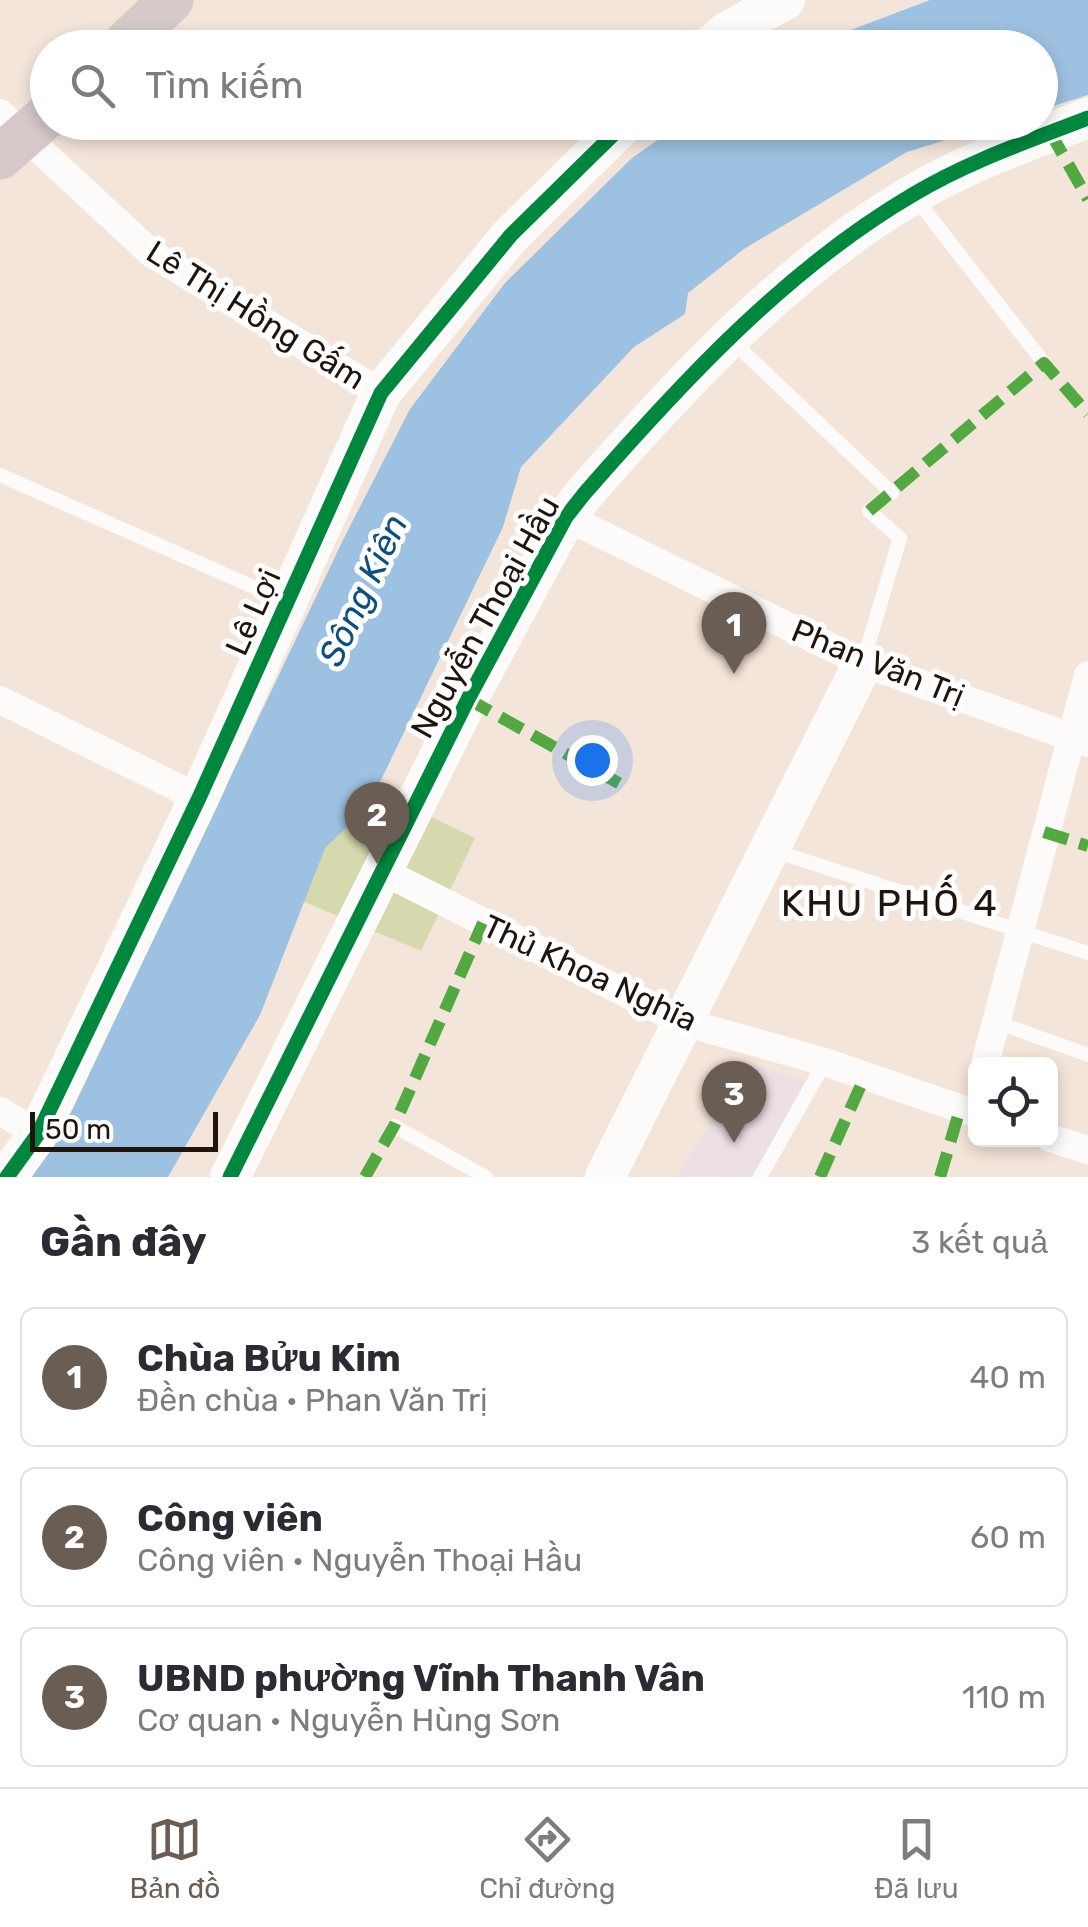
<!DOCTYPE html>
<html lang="vi">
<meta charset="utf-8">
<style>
:root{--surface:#fff;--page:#f2f2f3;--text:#2b2b33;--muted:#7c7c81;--line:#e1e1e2;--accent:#6a5e54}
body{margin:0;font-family:Rubik,sans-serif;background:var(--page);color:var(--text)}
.controls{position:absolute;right:30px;bottom:30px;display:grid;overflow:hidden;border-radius:15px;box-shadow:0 5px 15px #0003}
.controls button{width:90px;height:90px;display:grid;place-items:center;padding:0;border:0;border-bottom:2px solid var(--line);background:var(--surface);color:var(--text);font:50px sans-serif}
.scale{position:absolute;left:30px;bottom:25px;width:188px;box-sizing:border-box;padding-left:10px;border:5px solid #20150c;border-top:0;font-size:28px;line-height:35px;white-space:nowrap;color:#20150c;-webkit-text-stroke:8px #fff;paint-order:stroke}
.you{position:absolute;left:592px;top:760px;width:35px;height:35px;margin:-25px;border:8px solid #fff;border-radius:50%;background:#1a73e8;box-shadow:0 0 0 15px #1a73e833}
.badge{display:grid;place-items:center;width:65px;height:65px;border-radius:50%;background:var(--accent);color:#fff;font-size:32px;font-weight:700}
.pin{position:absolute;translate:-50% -82px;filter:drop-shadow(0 2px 5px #0008)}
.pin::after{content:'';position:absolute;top:52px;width:35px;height:30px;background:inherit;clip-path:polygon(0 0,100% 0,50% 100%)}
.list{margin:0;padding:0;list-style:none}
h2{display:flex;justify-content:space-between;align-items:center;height:130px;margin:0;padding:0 40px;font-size:42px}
h2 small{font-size:32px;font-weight:400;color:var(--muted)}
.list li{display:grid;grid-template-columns:65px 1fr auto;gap:30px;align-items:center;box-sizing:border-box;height:140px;margin:0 20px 20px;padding:0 20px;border:2px solid var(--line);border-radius:15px}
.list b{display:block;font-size:38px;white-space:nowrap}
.list p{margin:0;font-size:32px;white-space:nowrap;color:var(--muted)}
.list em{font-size:32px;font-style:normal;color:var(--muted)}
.icon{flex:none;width:55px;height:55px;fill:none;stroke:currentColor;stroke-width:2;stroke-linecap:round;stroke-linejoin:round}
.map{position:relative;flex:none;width:1088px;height:1177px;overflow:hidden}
.search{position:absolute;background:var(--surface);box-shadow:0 5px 15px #0003;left:30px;right:30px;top:30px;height:110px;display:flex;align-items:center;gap:25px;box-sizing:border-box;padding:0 35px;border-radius:55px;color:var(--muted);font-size:38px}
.sheet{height:610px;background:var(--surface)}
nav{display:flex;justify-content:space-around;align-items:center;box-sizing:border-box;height:140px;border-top:2px solid var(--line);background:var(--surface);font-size:28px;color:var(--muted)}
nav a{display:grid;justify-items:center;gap:5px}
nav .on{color:var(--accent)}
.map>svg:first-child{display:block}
.commercial{fill:#ece0e6}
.park{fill:#d6d8ad}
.water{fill:#9dc1e1}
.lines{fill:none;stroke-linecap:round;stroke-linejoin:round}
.lane{stroke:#fdfbf9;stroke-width:14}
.street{stroke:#fdfbf9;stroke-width:28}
.secondary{stroke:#fdfbf9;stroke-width:40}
.primary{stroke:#d5cac9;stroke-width:45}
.quiet{stroke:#52a941;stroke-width:12;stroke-dasharray:25 12;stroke-linecap:butt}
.cycleway-casing{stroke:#fff;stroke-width:21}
.cycleway{stroke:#00873e;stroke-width:15}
.labels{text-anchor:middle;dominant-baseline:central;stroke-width:10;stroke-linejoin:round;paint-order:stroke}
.street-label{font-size:32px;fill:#20150c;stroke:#fff}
.water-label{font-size:35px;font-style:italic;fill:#0e4f7e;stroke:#fff}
.quarter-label{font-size:38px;letter-spacing:2.5px;fill:#20150c;stroke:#fff}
</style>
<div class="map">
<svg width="1088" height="1177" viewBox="0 0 1088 1177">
<rect width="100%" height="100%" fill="#f4e5da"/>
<path class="commercial" d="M 746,1063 L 805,1081 L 753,1177 L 678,1175 Z"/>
<path class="park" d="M 342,774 L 475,838 L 421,951 L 276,890 Z"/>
<g class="water">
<path d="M 930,0 L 1088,0 L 1088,95 L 1041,110 L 1040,48 L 806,47 Z"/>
<path d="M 682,123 L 1000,123 L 907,152 L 744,249 L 688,293 L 685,314 L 634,347 L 521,467 L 503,527 L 368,807 L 325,848 L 260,1015 L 168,1177 L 29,1177 L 72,1110 L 343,540 L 410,409 L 505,283 L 632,158 Z"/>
</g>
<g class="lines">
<g class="lane">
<path d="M 916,199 L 1044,363"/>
<path d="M 731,340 L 892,493"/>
<path d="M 0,475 L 283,600"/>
<path d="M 863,662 L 900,538 L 869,511"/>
<path d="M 775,851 L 1088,953"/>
<path d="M 996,1022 L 1088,1055"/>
<path d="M 394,1126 L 486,1177"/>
<path d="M 760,1177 L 825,1062"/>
</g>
<g class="street">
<path d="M 0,113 L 151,253 L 381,393"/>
<path d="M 566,517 L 863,663 L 1088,743"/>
<path d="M 0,700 L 199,798"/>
<path d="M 382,871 L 683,1022 L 825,1062 L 976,1114"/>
<path d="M 985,1064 L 1088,675"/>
<path d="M 0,1111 L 38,1134"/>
<path d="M 1050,1138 L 1088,1150"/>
</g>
<g class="secondary">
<path d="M 708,48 L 728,31 L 785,0"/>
<path d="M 7,1177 L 38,1134 L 199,798 L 381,393 L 511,235 L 626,122"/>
<path d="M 230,1177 L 468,699 L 566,517 L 584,494 C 680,384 787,268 914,194 C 969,161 1029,141 1088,118"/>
<path d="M 605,1177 L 863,663"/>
</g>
<g class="primary">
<path d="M 121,48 L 171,0"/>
<path d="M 0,157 L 48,115"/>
</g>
<g class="quiet">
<path d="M 1050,132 L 1088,199"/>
<path d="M 869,511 L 1044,363 L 1088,414"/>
<path d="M 468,699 L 622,785"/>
<path d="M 1044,832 L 1088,846"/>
<path d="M 365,1177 L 394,1126 L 483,923"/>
<path d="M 820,1177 L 865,1076"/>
<path d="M 940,1177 L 960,1109"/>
</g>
<g class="cycleway-casing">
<g id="cycleway">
<path d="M 7,1177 L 38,1134 L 199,798 L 381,393 L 511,235 L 626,122"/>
<path d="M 230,1177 L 468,699 L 566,517 L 584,494 C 680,384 787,268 914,194 C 969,161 1029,141 1088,118"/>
</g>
</g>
<use href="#cycleway" class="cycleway"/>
</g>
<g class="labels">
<g class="street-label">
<text transform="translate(256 315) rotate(32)">Lê Thị Hồng Gấm</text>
<text transform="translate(253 612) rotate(-66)">Lê Lợi</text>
<text transform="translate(485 617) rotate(-61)">Nguyễn Thoại Hầu</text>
<text transform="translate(878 663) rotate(22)">Phan Văn Trị</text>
<text transform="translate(590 973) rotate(25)">Thủ Khoa Nghĩa</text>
</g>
<g class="water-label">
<text transform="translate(363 590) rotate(-65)">Sông Kiên</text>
</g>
<g class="quarter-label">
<text x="890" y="903">KHU PHỐ 4</text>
</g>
</g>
</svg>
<div class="controls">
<button><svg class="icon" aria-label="locate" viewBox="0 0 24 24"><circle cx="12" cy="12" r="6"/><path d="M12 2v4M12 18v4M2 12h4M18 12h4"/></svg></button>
</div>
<div class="scale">50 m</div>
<div class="you"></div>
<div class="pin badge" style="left:734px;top:674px">1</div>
<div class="pin badge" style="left:377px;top:864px">2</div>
<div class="pin badge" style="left:734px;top:1143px">3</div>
<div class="search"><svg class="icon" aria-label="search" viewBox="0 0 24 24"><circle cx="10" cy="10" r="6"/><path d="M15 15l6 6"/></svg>Tìm kiếm</div>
</div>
<section class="sheet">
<h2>Gần đây<small>3 kết quả</small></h2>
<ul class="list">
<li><span class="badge">1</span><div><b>Chùa Bửu Kim</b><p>Đền chùa · Phan Văn Trị</p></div><em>40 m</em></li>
<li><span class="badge">2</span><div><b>Công viên</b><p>Công viên · Nguyễn Thoại Hầu</p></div><em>60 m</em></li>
<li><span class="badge">3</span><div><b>UBND phường Vĩnh Thanh Vân</b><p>Cơ quan · Nguyễn Hùng Sơn</p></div><em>110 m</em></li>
</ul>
</section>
<nav>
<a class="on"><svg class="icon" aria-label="map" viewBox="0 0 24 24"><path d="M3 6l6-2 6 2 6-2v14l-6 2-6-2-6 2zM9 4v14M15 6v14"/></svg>Bản đồ</a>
<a><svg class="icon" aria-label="directions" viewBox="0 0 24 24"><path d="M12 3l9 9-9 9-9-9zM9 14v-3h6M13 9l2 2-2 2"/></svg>Chỉ đường</a>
<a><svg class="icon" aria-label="saved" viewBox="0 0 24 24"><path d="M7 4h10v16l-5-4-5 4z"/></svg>Đã lưu</a>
</nav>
